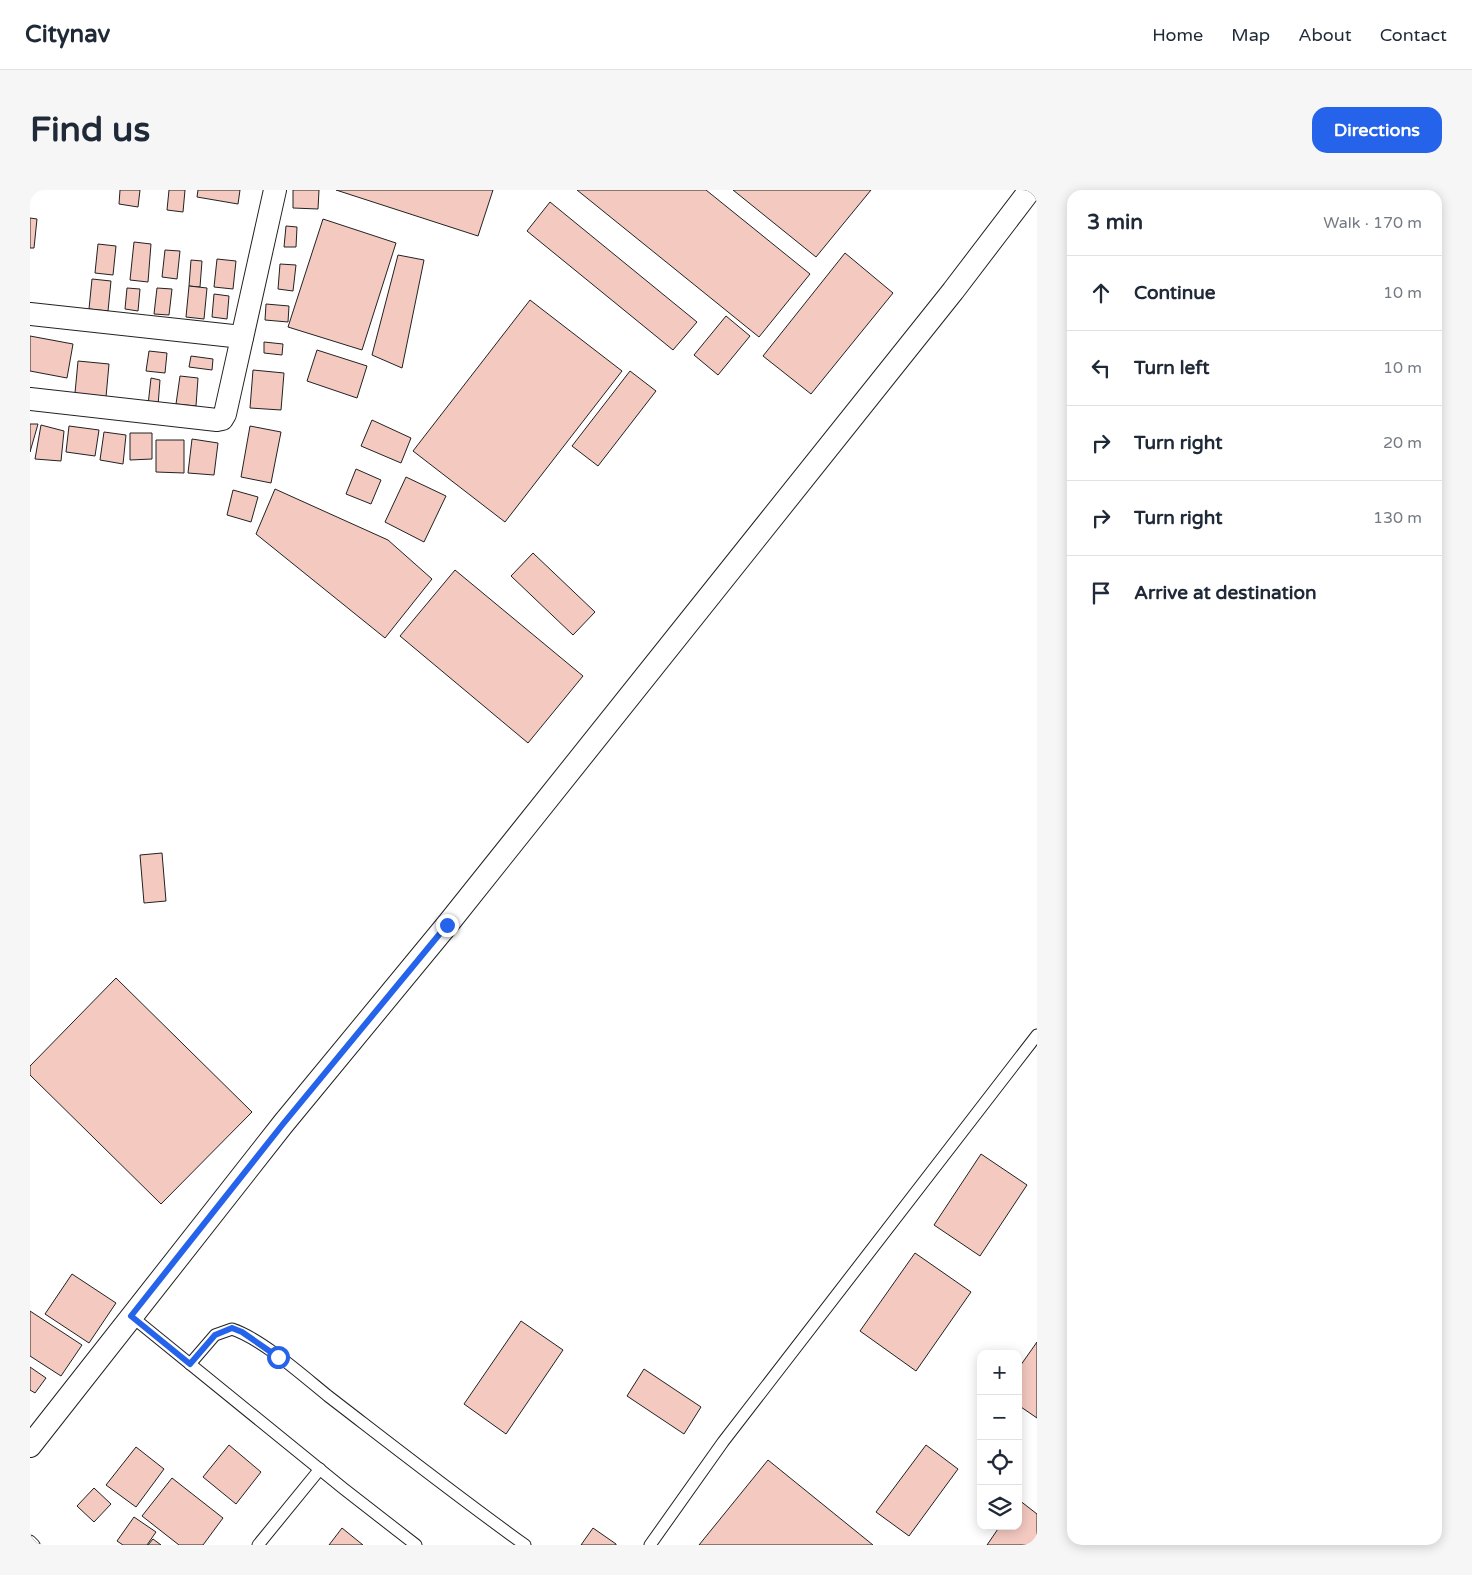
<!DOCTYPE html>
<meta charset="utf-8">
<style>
:root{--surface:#fff;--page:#f6f6f7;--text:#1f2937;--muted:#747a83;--line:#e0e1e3;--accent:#2563eb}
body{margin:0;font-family:"Varela Round",sans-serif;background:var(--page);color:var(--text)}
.controls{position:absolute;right:15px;bottom:15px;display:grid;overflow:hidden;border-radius:10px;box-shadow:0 2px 12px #0003}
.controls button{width:45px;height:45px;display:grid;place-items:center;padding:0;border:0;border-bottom:1px solid var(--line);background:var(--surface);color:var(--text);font:25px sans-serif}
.stop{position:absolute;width:15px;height:15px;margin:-11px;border:4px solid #2563eb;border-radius:50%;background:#fff}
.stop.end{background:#2563eb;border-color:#fff;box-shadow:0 1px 5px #0008}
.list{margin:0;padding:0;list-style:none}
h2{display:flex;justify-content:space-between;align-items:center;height:65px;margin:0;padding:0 20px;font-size:21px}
h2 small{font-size:16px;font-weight:400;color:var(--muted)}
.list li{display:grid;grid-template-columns:32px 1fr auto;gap:15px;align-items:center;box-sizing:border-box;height:75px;padding:0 20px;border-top:1px solid var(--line)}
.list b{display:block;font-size:19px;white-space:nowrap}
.list em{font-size:16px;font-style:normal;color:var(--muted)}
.icon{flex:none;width:28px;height:28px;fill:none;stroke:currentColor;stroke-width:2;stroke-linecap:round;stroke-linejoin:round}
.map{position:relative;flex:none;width:1007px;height:1355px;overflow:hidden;border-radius:15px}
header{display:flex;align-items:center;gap:30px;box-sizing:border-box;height:70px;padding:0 25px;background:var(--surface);border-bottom:1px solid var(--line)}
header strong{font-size:24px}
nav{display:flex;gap:28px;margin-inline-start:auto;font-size:18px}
.intro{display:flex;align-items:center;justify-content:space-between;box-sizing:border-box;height:120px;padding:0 30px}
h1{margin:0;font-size:35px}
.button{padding:12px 22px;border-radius:15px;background:var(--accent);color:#fff;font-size:18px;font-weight:700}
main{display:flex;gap:30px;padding:0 30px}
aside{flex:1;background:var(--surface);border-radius:15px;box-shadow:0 2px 12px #0003}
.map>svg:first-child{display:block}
.building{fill:#f3c9c0;stroke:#222}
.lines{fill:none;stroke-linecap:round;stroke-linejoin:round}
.lane-casing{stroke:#222;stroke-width:13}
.street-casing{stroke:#222;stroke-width:24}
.lane{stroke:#fff;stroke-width:11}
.street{stroke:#fff;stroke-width:22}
.route{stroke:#2563eb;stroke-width:6}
</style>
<header>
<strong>Citynav</strong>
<nav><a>Home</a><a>Map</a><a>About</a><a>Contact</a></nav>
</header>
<div class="intro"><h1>Find us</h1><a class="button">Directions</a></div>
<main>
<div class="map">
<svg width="1007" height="1355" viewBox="0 0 1007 1355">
<rect width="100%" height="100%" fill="#fff"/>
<g class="building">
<path d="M 90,0 L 110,0 L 108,17 L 89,14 Z"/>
<path d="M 139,0 L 155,0 L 153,22 L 137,20 Z"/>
<path d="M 168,0 L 210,0 L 208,14 L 167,7 Z"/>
<path d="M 263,0 L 289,0 L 288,19 L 263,18 Z"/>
<path d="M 306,0 L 463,0 L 448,46 Z"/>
<path d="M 547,0 L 676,0 L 780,84 L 729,147 Z"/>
<path d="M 703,0 L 841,0 L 786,67 Z"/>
<path d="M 520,12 L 667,132 L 643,160 L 497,41 Z"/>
<path d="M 0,28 L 7,29 L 4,58 L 0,58 Z"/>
<path d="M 293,29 L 366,53 L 332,160 L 258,137 Z"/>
<path d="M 256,36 L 267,37 L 266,57 L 254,57 Z"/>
<path d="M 104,52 L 121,54 L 118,92 L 100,90 Z"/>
<path d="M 68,54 L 86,56 L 83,85 L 65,83 Z"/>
<path d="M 135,60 L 150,61 L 147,89 L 132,87 Z"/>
<path d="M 815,63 L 863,103 L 781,204 L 733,166 Z"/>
<path d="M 368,65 L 394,70 L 372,178 L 342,165 Z"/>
<path d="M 187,69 L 206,71 L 203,99 L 184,97 Z"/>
<path d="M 161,70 L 172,71 L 170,97 L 159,96 Z"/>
<path d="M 250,74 L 266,75 L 263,101 L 248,99 Z"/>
<path d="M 62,89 L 81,91 L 78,121 L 59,119 Z"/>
<path d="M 159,96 L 177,98 L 174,129 L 156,127 Z"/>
<path d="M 97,98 L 110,99 L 108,121 L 95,119 Z"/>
<path d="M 127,98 L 142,99 L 139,125 L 124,124 Z"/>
<path d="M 184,104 L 199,106 L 197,129 L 182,127 Z"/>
<path d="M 500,110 L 592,181 L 475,332 L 383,261 Z"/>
<path d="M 236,114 L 259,116 L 258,132 L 235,130 Z"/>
<path d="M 696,126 L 720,146 L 688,185 L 664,165 Z"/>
<path d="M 0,146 L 43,154 L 37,188 L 0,181 Z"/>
<path d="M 234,152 L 253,154 L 252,165 L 234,163 Z"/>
<path d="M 287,160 L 337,176 L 327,208 L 277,191 Z"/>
<path d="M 119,161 L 137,163 L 135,183 L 116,181 Z"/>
<path d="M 161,166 L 183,169 L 182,180 L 159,177 Z"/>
<path d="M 48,171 L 79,174 L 76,207 L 45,203 Z"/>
<path d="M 223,180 L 254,183 L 251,220 L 220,218 Z"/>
<path d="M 600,181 L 626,201 L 568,276 L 542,256 Z"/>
<path d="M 150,186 L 168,188 L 166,216 L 146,214 Z"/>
<path d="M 121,188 L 130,190 L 128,216 L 118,215 Z"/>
<path d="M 342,230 L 381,248 L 371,273 L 331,256 Z"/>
<path d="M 0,234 L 8,234 L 0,262 Z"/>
<path d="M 11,235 L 34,241 L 31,271 L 5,269 Z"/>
<path d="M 39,236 L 69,240 L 65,266 L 36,262 Z"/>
<path d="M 220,236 L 251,242 L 241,293 L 211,287 Z"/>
<path d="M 74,242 L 96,245 L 93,274 L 70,270 Z"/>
<path d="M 100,243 L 122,243 L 122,269 L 100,270 Z"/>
<path d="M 162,249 L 188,253 L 184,285 L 158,283 Z"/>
<path d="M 126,250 L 154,250 L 154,283 L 126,282 Z"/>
<path d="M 326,279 L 351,290 L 341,314 L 316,304 Z"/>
<path d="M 376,287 L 416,306 L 394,352 L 355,332 Z"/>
<path d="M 245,299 L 358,350 L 402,389 L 355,448 L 226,344 Z"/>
<path d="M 203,300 L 228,307 L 221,332 L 197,325 Z"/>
<path d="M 503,363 L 565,422 L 543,445 L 481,386 Z"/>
<path d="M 425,380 L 553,486 L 498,553 L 370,446 Z"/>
<path d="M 132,663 L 136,711 L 114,713 L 110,665 Z"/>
<path d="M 86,788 L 222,922 L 131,1014 L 0,885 L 0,876 Z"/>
<path d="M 951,964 L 997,995 L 950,1066 L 904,1035 Z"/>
<path d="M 885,1063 L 941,1102 L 886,1181 L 830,1141 Z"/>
<path d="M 42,1084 L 86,1113 L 59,1153 L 15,1124 Z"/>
<path d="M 0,1121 L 52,1155 L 31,1186 L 0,1166 Z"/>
<path d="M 491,1131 L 533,1160 L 476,1244 L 434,1214 Z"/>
<path d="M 1007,1152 L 1007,1228 L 988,1215 L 988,1179 Z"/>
<path d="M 0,1177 L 16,1188 L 5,1203 L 0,1200 Z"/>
<path d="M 614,1179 L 671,1217 L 654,1244 L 597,1206 Z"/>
<path d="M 199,1255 L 231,1282 L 206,1314 L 173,1287 Z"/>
<path d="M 896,1255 L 928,1279 L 879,1346 L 846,1322 Z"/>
<path d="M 106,1257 L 134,1279 L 106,1317 L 76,1295 Z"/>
<path d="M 738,1270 L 843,1355 L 669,1355 Z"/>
<path d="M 142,1288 L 193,1328 L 173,1355 L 149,1355 L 112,1326 Z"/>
<path d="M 64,1298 L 81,1314 L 64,1332 L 47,1316 Z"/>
<path d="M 989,1310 L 1007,1324 L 1007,1355 L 957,1355 L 970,1336 L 988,1336 Z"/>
<path d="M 104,1327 L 126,1342 L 117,1355 L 93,1355 L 87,1351 Z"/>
<path d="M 312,1338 L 333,1355 L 299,1355 Z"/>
<path d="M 563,1338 L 586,1354 L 586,1355 L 551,1355 Z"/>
<path d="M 123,1349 L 131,1355 L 118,1355 Z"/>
</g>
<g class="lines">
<g class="lane-casing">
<g id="lane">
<path d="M 101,1126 L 314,1299 L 386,1355"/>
<path d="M 160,1174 L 185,1145 L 202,1139 C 232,1149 272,1185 298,1206 C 363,1256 428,1307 495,1355"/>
<path d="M 0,1351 L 4,1355"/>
<path d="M 228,1355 L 290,1279"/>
<path d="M 620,1355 L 693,1252 L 1007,845"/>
</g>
</g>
<g class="street-casing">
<g id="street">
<path d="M 0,124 L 212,147"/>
<path d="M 0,209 L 187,230 L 192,229 L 195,224 L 245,0"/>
<path d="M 0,1256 L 253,934 L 417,735 L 923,101 L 1000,0"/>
</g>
</g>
<use href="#lane" class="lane"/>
<use href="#street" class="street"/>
</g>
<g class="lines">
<path class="route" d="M 248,1167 L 212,1142 L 202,1138 L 185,1145 L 160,1174 L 101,1126 L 253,934 L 417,735"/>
</g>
</svg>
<div class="controls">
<button>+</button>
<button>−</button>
<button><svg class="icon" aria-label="locate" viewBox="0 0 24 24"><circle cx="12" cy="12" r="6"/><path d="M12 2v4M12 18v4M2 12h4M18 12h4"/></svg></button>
<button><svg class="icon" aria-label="layers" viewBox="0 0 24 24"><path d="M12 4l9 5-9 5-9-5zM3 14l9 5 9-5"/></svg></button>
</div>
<div class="stop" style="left:248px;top:1167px"></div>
<div class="stop end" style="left:417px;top:735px"></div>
</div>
<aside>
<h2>3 min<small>Walk · 170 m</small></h2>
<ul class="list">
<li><svg class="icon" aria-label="ahead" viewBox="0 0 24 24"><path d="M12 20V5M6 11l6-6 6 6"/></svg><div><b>Continue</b></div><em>10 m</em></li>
<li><svg class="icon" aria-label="left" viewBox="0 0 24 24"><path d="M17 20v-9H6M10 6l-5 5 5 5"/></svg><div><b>Turn left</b></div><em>10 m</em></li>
<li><svg class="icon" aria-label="right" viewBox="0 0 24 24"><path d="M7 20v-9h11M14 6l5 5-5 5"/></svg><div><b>Turn right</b></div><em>20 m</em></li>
<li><svg class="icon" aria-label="right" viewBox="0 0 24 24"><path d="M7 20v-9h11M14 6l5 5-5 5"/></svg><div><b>Turn right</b></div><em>130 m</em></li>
<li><svg class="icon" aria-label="arrive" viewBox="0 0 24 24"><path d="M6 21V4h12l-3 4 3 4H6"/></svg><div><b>Arrive at destination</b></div></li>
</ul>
</aside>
</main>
